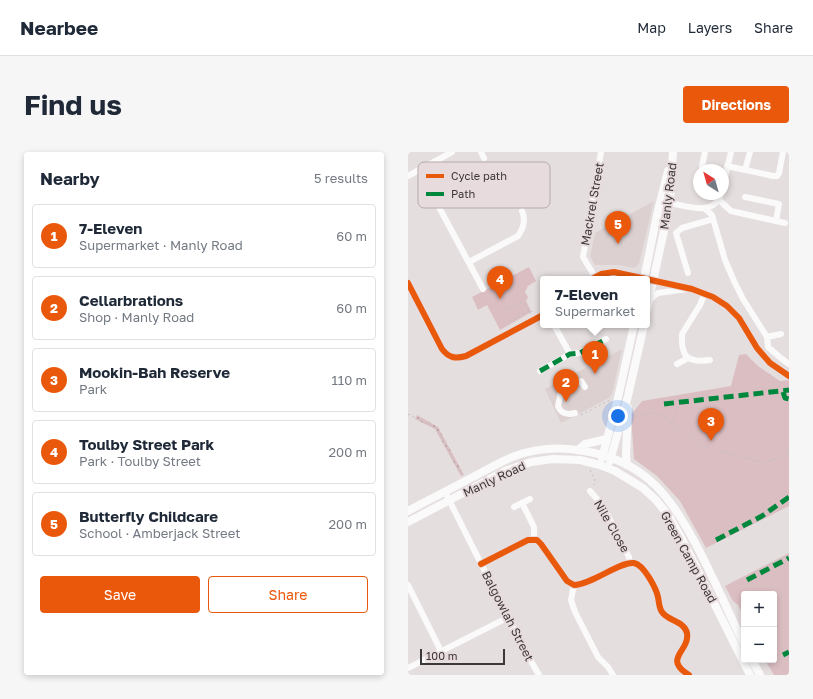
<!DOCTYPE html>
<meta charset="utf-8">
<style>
:root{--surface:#fff;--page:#f6f6f7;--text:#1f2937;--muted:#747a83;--line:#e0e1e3;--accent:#ea580c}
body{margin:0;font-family:"Golos Text",sans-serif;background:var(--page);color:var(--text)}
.controls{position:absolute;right:12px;bottom:12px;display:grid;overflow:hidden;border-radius:4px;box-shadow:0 2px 6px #0003}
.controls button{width:36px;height:36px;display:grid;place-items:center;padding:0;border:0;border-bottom:1px solid var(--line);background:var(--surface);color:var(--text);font:20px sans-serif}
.compass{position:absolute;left:285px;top:12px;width:36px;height:36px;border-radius:50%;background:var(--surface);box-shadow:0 2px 6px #0003;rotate:323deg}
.scale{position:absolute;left:12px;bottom:10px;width:85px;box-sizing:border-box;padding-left:4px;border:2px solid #3c3738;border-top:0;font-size:11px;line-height:14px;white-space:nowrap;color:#3c3738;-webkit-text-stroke:3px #e8dbdd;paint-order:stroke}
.you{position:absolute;left:210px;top:264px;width:14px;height:14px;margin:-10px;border:3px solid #fff;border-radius:50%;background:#1a73e8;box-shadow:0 0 0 6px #1a73e833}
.badge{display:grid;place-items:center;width:26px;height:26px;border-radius:50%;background:var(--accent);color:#fff;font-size:13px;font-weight:700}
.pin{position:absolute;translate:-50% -33px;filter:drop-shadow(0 1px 2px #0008)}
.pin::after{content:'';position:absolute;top:21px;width:14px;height:12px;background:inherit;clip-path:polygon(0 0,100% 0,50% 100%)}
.popup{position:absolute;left:132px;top:124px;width:110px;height:52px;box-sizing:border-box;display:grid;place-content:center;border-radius:4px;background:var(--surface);filter:drop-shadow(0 1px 3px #0005);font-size:13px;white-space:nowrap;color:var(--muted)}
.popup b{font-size:15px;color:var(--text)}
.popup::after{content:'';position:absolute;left:50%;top:100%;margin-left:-8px;border:8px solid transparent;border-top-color:var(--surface)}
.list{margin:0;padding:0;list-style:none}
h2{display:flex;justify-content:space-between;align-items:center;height:52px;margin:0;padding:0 16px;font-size:17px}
h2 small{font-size:13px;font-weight:400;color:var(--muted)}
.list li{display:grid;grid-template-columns:26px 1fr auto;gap:12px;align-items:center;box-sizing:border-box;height:64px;margin:0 8px 8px;padding:0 8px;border:1px solid var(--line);border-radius:4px}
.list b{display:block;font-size:15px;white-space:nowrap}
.list p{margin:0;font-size:13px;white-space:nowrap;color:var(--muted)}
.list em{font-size:13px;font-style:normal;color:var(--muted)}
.actions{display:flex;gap:8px;padding:12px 16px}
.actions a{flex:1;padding:9px 0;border:1px solid var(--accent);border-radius:4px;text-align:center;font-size:14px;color:var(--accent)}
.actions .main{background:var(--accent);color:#fff}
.map{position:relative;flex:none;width:381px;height:523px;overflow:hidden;border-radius:4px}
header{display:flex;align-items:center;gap:24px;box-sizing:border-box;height:56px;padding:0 20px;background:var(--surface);border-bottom:1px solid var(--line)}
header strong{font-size:19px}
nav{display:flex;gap:22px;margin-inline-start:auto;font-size:14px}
.intro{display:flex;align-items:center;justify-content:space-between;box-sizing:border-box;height:96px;padding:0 24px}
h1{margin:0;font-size:28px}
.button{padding:10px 18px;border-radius:4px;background:var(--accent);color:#fff;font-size:14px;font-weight:700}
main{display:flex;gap:24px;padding:0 24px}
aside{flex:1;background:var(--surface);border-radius:4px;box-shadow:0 2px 6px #0003}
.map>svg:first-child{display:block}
.built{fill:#ddd0d1}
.grass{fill:url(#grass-dots)}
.park{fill:#dbbec2}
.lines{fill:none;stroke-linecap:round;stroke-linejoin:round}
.path{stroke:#c1bebf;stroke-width:1;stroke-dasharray:2 3;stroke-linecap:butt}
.minor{stroke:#fbfafa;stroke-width:6}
.major{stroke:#fbfafa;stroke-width:8}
.quiet{stroke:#00873e;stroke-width:5;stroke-dasharray:10 5;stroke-linecap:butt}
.cycleway-casing{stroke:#e8dbdd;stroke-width:8}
.cycleway{stroke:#e8590c;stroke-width:6}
.labels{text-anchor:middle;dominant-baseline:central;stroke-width:4;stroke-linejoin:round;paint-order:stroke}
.street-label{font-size:12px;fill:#3c3738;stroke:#e8dbdd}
.key{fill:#e8dbdd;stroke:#b4aaac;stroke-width:1}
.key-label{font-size:11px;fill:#3c3738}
</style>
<header>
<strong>Nearbee</strong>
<nav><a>Map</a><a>Layers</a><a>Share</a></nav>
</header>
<div class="intro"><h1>Find us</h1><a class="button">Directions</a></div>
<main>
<aside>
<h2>Nearby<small>5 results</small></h2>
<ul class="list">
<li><span class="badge">1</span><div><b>7-Eleven</b><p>Supermarket · Manly Road</p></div><em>60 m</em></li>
<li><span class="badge">2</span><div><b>Cellarbrations</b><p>Shop · Manly Road</p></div><em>60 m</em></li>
<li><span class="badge">3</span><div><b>Mookin-Bah Reserve</b><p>Park</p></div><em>110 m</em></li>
<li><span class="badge">4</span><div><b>Toulby Street Park</b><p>Park · Toulby Street</p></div><em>200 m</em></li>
<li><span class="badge">5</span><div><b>Butterfly Childcare</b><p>School · Amberjack Street</p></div><em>200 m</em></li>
</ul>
<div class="actions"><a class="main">Save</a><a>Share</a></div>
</aside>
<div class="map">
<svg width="381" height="523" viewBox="0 0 381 523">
<defs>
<pattern id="grass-dots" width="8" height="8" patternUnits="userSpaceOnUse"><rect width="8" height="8" fill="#dbbec2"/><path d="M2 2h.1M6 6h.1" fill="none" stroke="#b39b9f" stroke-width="1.8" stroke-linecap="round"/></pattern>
</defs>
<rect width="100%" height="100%" fill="#e5dedf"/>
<g class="built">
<path d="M 246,49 L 231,112 L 226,116 L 211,113 L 187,113 L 182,104 L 187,81 Z"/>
<path d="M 214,197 L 204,242 L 201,246 L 153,271 L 137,237 Z"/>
</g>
<path class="grass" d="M 9,263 L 30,275 L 56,323 L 53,324 L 27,277 L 7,267 Z"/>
<g class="park">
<path d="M 121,115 L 128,129 L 120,134 L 117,140 L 120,145 L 118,149 L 123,159 L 125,159 L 92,178 L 79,153 L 70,158 L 64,145 Z"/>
<path d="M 338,202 L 350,214 L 372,229 L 381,228 L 381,354 L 298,396 L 272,349 L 249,324 L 226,307 L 223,263 L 234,249 L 323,234 L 331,203 Z"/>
<path d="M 381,401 L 381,523 L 366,523 L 357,508 L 366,508 L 366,442 L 336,442 L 336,465 L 330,453 L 325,449 L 317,434 Z"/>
</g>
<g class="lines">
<g class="path">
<path d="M 121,159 L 103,169 L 98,165 L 94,158 L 95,157 L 100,157 L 115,150 L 123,162"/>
<path d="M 272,250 L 263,271 L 271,278 L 294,294 L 316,300 L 356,311 L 368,307 L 381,301"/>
<path d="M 0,262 L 28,276 L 53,322"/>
<path d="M 173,263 L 200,249 L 203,249"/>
<path d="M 227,264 C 246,261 247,257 263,271"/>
<path d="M 182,318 L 187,328 L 186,333"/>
</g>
<g class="minor">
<path d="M 73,0 L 76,6"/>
<path d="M 294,14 L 297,0"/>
<path d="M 319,14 L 365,24 L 369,24 L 371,21 L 375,0"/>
<path d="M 11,18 L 75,137"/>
<path d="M 337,18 L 342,0"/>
<path d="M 0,24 L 44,0"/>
<path d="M 315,34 L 323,0"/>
<path d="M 337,45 L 371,52 L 368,69"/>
<path d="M 311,48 L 323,59 L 377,71"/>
<path d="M 262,51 C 279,54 306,65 313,42"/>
<path d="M 297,57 L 304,63 L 317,108 L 326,129 L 335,147 L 359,185 L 360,195 L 374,207 L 381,212"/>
<path d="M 61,110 L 110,84 C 115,77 118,68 114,59"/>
<path d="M 280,121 L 268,81 L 274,76 L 305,67"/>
<path d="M 187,125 L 175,105 L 193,0"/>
<path d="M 184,127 L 193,122 L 206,120 L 284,137 L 305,145 L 319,154 L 331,166 L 349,196 L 362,211 L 381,224"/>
<path d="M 0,131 L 34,197 C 41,206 47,207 58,204 L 135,163"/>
<path d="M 297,141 L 292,153 L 274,182 C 273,205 279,211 302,208"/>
<path d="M 241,149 L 247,143 L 250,141 L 279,137"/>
<path d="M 146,173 L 162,202"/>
<path d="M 359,185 L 373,182"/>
<path d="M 269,212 L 280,206"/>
<path d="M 132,219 L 162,202 L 172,201 L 198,187"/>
<path d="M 168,231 L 173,229 L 177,235"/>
<path d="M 160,235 L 153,240 L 150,254 C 153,262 160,263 167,261"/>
<path d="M 182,339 L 195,354 L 221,405 L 222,411"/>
<path d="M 37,340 L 116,497 L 131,523"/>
<path d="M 114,351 L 126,375 L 126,387"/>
<path d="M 106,355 L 122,347"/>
<path d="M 73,412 L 120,388 L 129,388 L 133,392 L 159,429 L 166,433 C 185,432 212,409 226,411 C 236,413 248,436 250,445 C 251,450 251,456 254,460 C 260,469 276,469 279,481 C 282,500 254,506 281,523"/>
<path d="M 0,433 L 33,499"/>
<path d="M 166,433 L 163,448 L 167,460 L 190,505 L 200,515 L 205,523"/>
<path d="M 0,516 L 101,465"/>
</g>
<g class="major">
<path d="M 236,127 L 249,63 L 260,19"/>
<path d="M 239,157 L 262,51 L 265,0"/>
<path d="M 170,298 L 177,292 L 199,287"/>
<path d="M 194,306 L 210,246 L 226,173"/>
<path d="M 202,309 L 220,244 L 236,173"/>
<path d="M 219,313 L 218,303 L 220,256"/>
<path d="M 0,359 C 20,348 41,338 61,327 C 77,319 91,310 107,304 C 129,296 154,295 176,299 C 240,309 265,348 293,402 C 308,431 321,462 336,492"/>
<path d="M 0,370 L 97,319 L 123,310 L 145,307 L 172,308 L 192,313 L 207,319 L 235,336 L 248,348 L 261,364 L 274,387 L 342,523"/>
<path d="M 344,508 L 352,523"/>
</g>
<g class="quiet">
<path d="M 132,219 L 162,202 L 172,201 L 198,187"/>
<path d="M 375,240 L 377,246 L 381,247"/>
<path d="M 256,252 L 381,238"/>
<path d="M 308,388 L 354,364 L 381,345"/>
<path d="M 339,428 L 381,406"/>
<path d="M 375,503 L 381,500"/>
</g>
<g class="cycleway-casing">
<g id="cycleway">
<path d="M 184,127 L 193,122 L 206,120 L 284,137 L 305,145 L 319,154 L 331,166 L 349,196 L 362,211 L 381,224"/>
<path d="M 0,131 L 34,197 C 41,206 47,207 58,204 L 135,163"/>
<path d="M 73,412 L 120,388 L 129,388 L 133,392 L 159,429 L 166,433 C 185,432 212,409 226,411 C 236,413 248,436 250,445 C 251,450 251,456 254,460 C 260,469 276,469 279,481 C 282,500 254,506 281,523"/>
</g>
</g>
<use href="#cycleway" class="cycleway"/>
</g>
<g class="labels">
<g class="street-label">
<text transform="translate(260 44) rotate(-83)">Manly Road</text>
<text transform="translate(184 52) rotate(-80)">Mackrel Street</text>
<text transform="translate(86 327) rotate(-25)">Manly Road</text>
<text transform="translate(204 374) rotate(60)">Nile Close</text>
<text transform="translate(281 405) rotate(61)">Green Camp Road</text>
<text transform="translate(100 464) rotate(63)">Balgowlah Street</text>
</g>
</g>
<rect x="10" y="10" width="132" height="46" rx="6" class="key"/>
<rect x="18" y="22" width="18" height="4" fill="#e8590c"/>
<rect x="18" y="40" width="18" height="4" fill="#00873e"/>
<g class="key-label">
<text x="43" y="28">Cycle path</text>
<text x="43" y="46">Path</text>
</g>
</svg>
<div class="controls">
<button>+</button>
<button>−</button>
</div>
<svg class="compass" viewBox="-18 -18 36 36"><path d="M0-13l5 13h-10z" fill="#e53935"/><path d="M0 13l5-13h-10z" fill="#747a83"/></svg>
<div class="scale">100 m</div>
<div class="you"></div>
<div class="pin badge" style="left:187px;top:222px">1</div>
<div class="popup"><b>7-Eleven</b>Supermarket</div>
<div class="pin badge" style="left:158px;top:250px">2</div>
<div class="pin badge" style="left:303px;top:289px">3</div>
<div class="pin badge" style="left:92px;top:147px">4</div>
<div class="pin badge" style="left:210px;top:92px">5</div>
</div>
</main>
